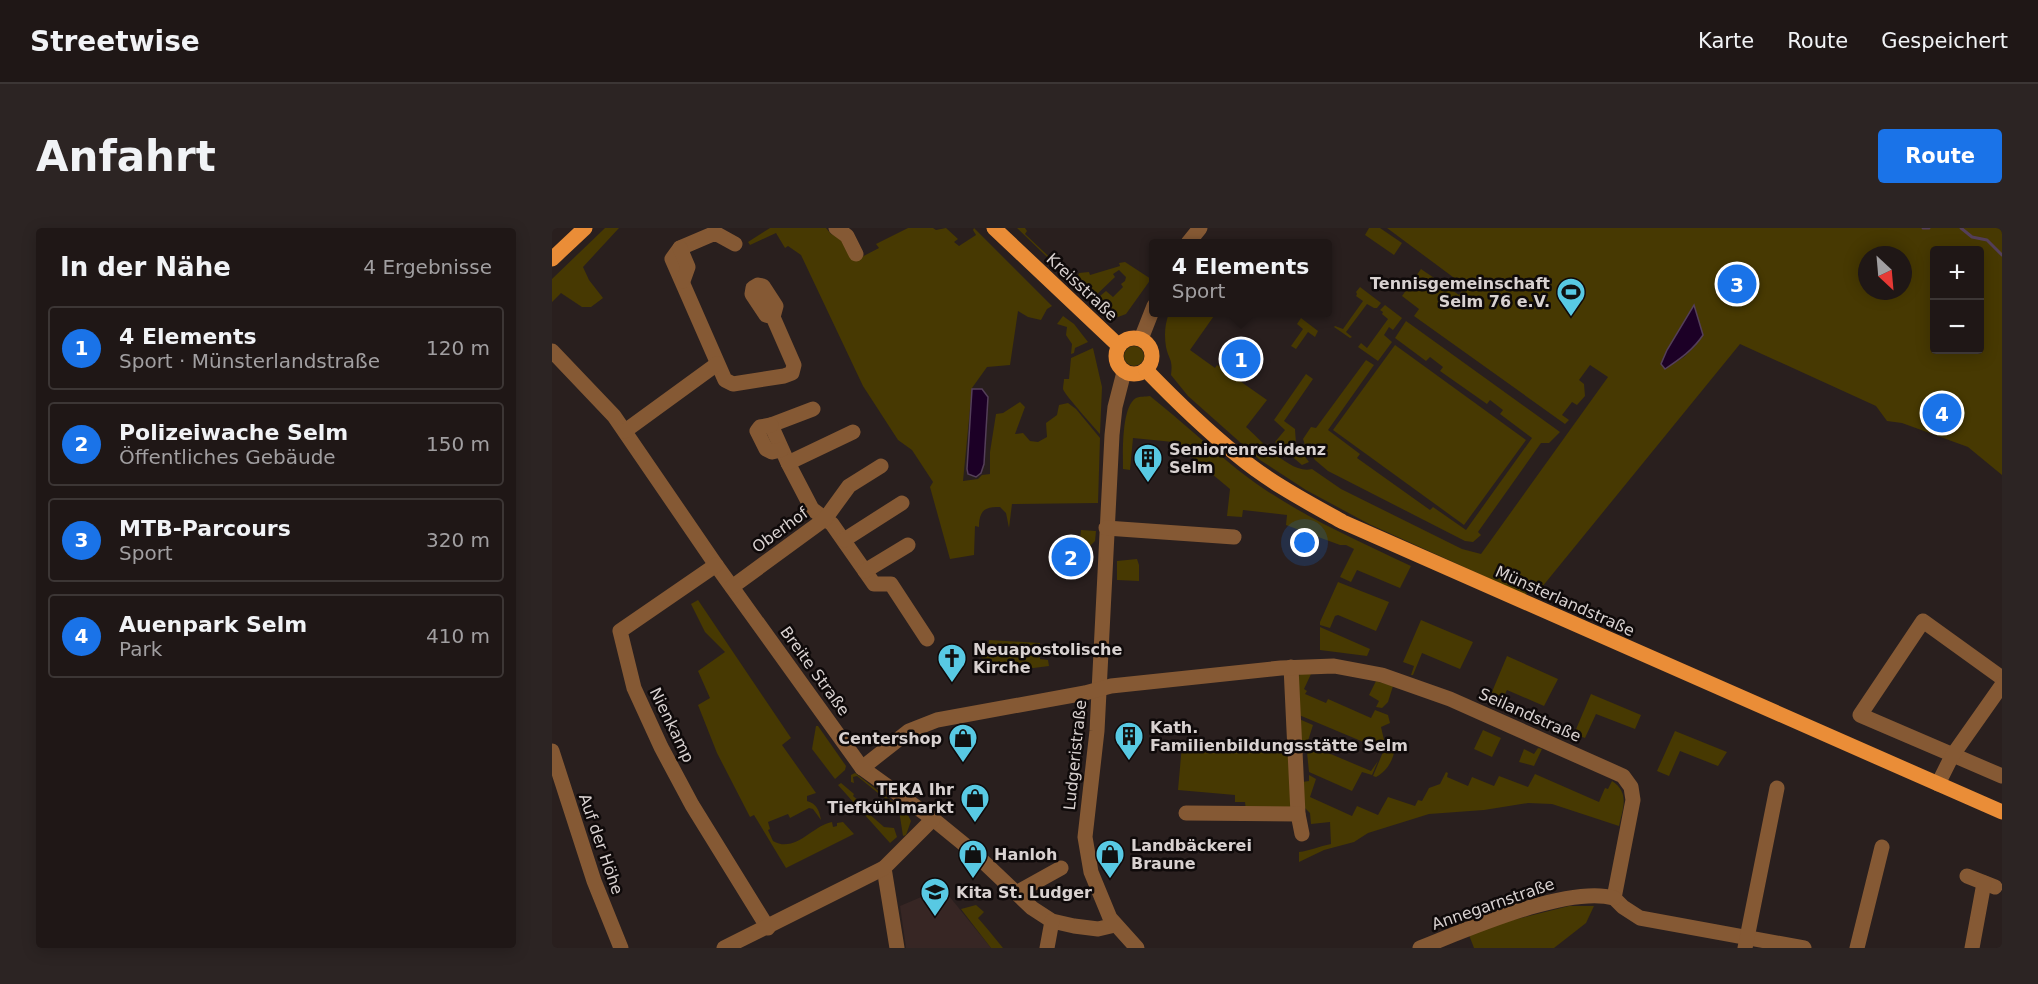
<!DOCTYPE html>
<html lang="de">
<meta charset="utf-8">
<style>
:root{--surface:#1f1716;--page:#2c2423;--text:#f1f3f6;--muted:#a19fa1;--line:#3c3635;--accent:#1a73e8}
body{margin:0;font-family:"DejaVu Sans",sans-serif;background:var(--page);color:var(--text)}
.controls{position:absolute;right:18px;top:18px;display:grid;overflow:hidden;border-radius:6px;box-shadow:0 3px 15px #0003}
.controls button{width:54px;height:54px;display:grid;place-items:center;padding:0;border:0;border-bottom:2px solid var(--line);background:var(--surface);color:var(--text);font:30px sans-serif}
.compass{position:absolute;left:1306px;top:18px;width:54px;height:54px;border-radius:50%;background:var(--surface);box-shadow:0 3px 15px #0003;rotate:154deg}
.you{position:absolute;left:753px;top:315px;width:21px;height:21px;margin:-15px;border:4px solid #fff;border-radius:50%;background:#1a73e8;box-shadow:0 0 0 9px #1a73e833}
.badge{display:grid;place-items:center;width:39px;height:39px;border-radius:50%;background:var(--accent);color:#fff;font-size:20px;font-weight:700}
.pin{position:absolute;translate:-50% -50%;border:3px solid #fff;box-shadow:0 2px 6px #0006}
.popup{position:absolute;left:597px;top:11px;width:183px;height:78px;box-sizing:border-box;display:grid;place-content:center;border-radius:6px;background:var(--surface);filter:drop-shadow(0 2px 4px #0005);font-size:20px;white-space:nowrap;color:var(--muted)}
.popup b{font-size:22px;color:var(--text)}
.popup::after{content:'';position:absolute;left:50%;top:100%;margin-left:-12px;border:12px solid transparent;border-top-color:var(--surface)}
.list{margin:0;padding:0;list-style:none}
h2{display:flex;justify-content:space-between;align-items:center;height:78px;margin:0;padding:0 24px;font-size:26px}
h2 small{font-size:20px;font-weight:400;color:var(--muted)}
.list li{display:grid;grid-template-columns:39px 1fr auto;gap:18px;align-items:center;box-sizing:border-box;height:84px;margin:0 12px 12px;padding:0 12px;border:2px solid var(--line);border-radius:6px}
.list b{display:block;font-size:22px;white-space:nowrap}
.list p{margin:0;font-size:20px;white-space:nowrap;color:var(--muted)}
.list em{font-size:20px;font-style:normal;color:var(--muted)}
.map{position:relative;flex:none;width:1450px;height:720px;overflow:hidden;border-radius:6px}
header{display:flex;align-items:center;gap:36px;box-sizing:border-box;height:84px;padding:0 30px;background:var(--surface);border-bottom:2px solid var(--line)}
header strong{font-size:28px}
nav{display:flex;gap:33px;margin-inline-start:auto;font-size:21px}
.intro{display:flex;align-items:center;justify-content:space-between;box-sizing:border-box;height:144px;padding:0 36px}
h1{margin:0;font-size:42px}
.button{padding:15px 27px;border-radius:6px;background:var(--accent);color:#fff;font-size:21px;font-weight:700}
main{display:flex;gap:36px;padding:0 36px}
aside{flex:1;background:var(--surface);border-radius:6px;box-shadow:0 3px 15px #0003}
.map>svg:first-child{display:block}
.built{fill:#372624}
.green{fill:#473902;fill-rule:evenodd}
.water{fill:#1c0026;stroke:#543f59;stroke-width:1.5}
.lines{fill:none;stroke-linecap:round;stroke-linejoin:round}
.stream{stroke:#543f59;stroke-width:3}
.minor{stroke:#855934;stroke-width:15}
.major{stroke:#ea8d37;stroke-width:15}
.labels{text-anchor:middle;dominant-baseline:central;stroke-width:5;stroke-linejoin:round;paint-order:stroke}
.poi-label{font-size:16px;font-weight:bold;fill:#d8d1d0;stroke:#0f0a0a;text-anchor:start}
.street-label{font-size:16px;fill:#d8d1d0;stroke:#0f0a0a}
</style>
<header>
<strong>Streetwise</strong>
<nav><a>Karte</a><a>Route</a><a>Gespeichert</a></nav>
</header>
<div class="intro"><h1>Anfahrt</h1><a class="button">Route</a></div>
<main>
<aside>
<h2>In der Nähe<small>4 Ergebnisse</small></h2>
<ul class="list">
<li><span class="badge">1</span><div><b>4 Elements</b><p>Sport · Münsterlandstraße</p></div><em>120 m</em></li>
<li><span class="badge">2</span><div><b>Polizeiwache Selm</b><p>Öffentliches Gebäude</p></div><em>150 m</em></li>
<li><span class="badge">3</span><div><b>MTB-Parcours</b><p>Sport</p></div><em>320 m</em></li>
<li><span class="badge">4</span><div><b>Auenpark Selm</b><p>Park</p></div><em>410 m</em></li>
</ul>
</aside>
<div class="map">
<svg width="1450" height="720" viewBox="0 0 1450 720">
<rect width="100%" height="100%" fill="#291f1e"/>
<path class="built" d="M 388,661 L 393,663 L 439,720 L 354,720 L 348,678 Z"/>
<g class="green">
<path d="M 53,0 L 67,0 L 31,39 L 37,52 L 51,70 L 39,79 L 30,79 L 9,65 L 0,74 L 0,51 Z"/>
<path d="M 218,0 L 274,0 L 279,6 L 292,12 L 302,33 L 327,20 L 324,16 L 356,0 L 381,0 L 384,2 L 394,0 L 406,11 L 402,14 L 407,18 L 424,7 L 421,2 L 422,0 L 500,78 L 495,81 L 489,92 L 476,89 L 466,83 L 458,137 L 435,139 L 420,160 L 411,253 L 426,251 L 430,247 L 438,246 L 438,224 L 444,186 L 451,185 L 468,174 L 473,179 L 463,206 L 471,205 L 478,213 L 486,214 L 495,209 L 494,195 L 505,187 L 507,177 L 516,175 L 524,181 L 548,210 L 546,275 L 460,276 L 457,300 L 454,285 L 448,279 C 433,278 427,283 427,299 L 423,298 L 422,327 L 398,331 L 378,259 L 381,254 L 360,222 L 346,212 L 311,158 L 249,27 L 236,18 L 233,20 L 224,5 L 198,17 L 196,14 Z"/>
<path d="M 465,0 L 473,0 L 475,3 L 473,6 L 511,42 L 514,39 L 524,45 L 520,53 Z"/>
<path d="M 817,0 L 828,0 L 850,15 L 842,27 L 813,7 Z"/>
<path d="M 835,0 L 1450,0 L 1450,247 L 1416,219 L 1350,195 L 1335,193 L 1324,178 L 1188,116 L 990,359 L 978,358 L 974,367 L 817,296 L 754,262 L 708,232 L 636,168 L 619,147 C 621,130 617,133 614,119 C 612,106 613,96 617,85 L 664,85 L 638,122 L 663,140 L 665,137 L 715,172 L 694,199 C 709,212 739,247 760,241 L 789,261 L 910,321 L 929,326 L 1056,149 L 1038,137 L 1027,152 L 1032,156 L 1033,168 L 1025,177 L 1020,174 L 1010,187 L 1017,192 L 1013,196 L 862,88 L 867,81 L 850,68 L 869,41 L 907,67 L 913,58 ZM 1382,22 L 1428,22 L 1428,122 L 1382,122 ZM 1315,27 L 1351,27 L 1351,63 L 1315,63 ZM 1142,77 L 1144,117 L 1132,129 L 1113,141 L 1115,122 Z"/>
<path d="M 573,34 L 599,51 L 574,86 L 566,89 L 542,73 L 554,63 L 561,69 L 571,59 L 569,56 L 573,53 L 574,49 L 567,42 L 561,46 L 563,49 L 540,71 L 523,56 L 527,45 L 537,44 L 538,47 L 568,38 L 567,35 Z"/>
<path d="M 808,59 L 829,75 L 825,80 L 822,80 L 815,76 L 794,104 L 800,109 L 798,110 L 782,99 L 783,98 L 791,101 L 811,73 L 804,68 L 805,66 L 804,64 Z"/>
<path d="M 833,77 L 850,90 L 841,102 L 837,99 L 832,107 L 840,114 L 826,133 L 806,119 L 809,115 L 815,120 L 836,91 L 830,86 L 831,84 L 828,82 Z"/>
<path d="M 511,88 L 522,96 L 536,114 L 523,120 L 522,125 L 519,126 L 520,116 L 514,107 L 515,99 L 505,96 Z"/>
<path d="M 749,90 L 766,103 L 763,109 L 756,104 L 744,121 L 739,118 L 751,101 L 745,96 Z"/>
<path d="M 854,93 L 1008,204 L 997,215 L 989,215 L 926,304 L 929,307 L 921,314 L 913,313 L 776,243 L 763,232 L 753,217 L 751,211 L 759,199 L 764,200 L 814,132 L 822,137 L 776,202 L 808,226 L 805,230 L 878,282 L 881,279 L 914,302 L 980,210 L 948,186 L 951,182 L 938,172 L 935,176 L 888,143 L 891,139 L 878,129 L 874,133 L 843,110 Z"/>
<path d="M 843,117 L 974,212 L 912,297 L 781,202 Z"/>
<circle cx="582" cy="128" r="10"/>
<path d="M 541,120 L 550,159 L 548,206 C 542,199 512,166 511,161 C 511,157 512,154 512,151 L 517,151 L 519,130 Z"/>
<path d="M 754,146 L 761,151 L 732,193 L 743,201 L 744,216 L 757,234 L 750,237 L 723,214 L 733,202 L 722,192 Z"/>
<path d="M 598,168 C 628,192 656,218 686,242 C 738,283 800,310 859,338 L 848,360 L 805,342 L 799,354 L 788,349 L 802,321 L 794,317 L 788,317 L 734,297 L 735,287 L 691,282 L 690,289 L 675,288 L 678,261 L 630,221 L 627,220 L 627,218 L 621,217 L 621,214 L 581,210 L 578,242 L 571,241 C 571,226 569,179 584,170 C 588,168 593,169 598,168 Z"/>
<path d="M 529,302 L 544,303 L 543,313 L 533,323 L 527,323 Z"/>
<path d="M 585,331 L 587,337 L 587,353 L 565,352 L 565,333 Z"/>
<path d="M 786,354 L 837,374 L 824,403 L 786,387 L 783,388 L 778,400 L 768,397 L 768,394 Z"/>
<path d="M 146,372 L 239,510 L 230,517 L 264,565 L 255,568 L 255,573 C 265,576 267,582 269,592 L 261,581 L 257,580 L 238,590 L 236,586 L 216,594 L 218,601 L 216,602 L 221,613 C 243,626 261,597 280,594 L 281,599 L 285,598 L 285,595 L 291,594 L 302,606 L 234,640 L 202,587 L 198,589 L 165,525 L 146,477 L 158,470 L 146,443 L 173,424 L 153,404 L 139,376 Z"/>
<path d="M 869,392 L 921,414 L 908,441 L 870,425 L 861,447 L 859,447 L 862,438 L 851,434 Z"/>
<path d="M 768,399 L 818,421 L 815,428 L 768,422 Z"/>
<path d="M 437,412 L 488,415 L 488,431 L 496,432 L 497,438 L 466,442 L 464,435 L 439,439 L 437,431 L 430,433 L 428,421 L 436,422 Z"/>
<path d="M 955,428 L 1006,451 L 992,478 L 955,462 L 948,476 L 937,471 Z"/>
<path d="M 749,446 L 759,446 L 752,461 L 755,463 L 753,466 L 774,475 L 776,471 L 819,490 L 823,482 L 836,487 L 838,495 L 829,499 L 832,512 L 824,514 L 821,518 L 747,487 L 745,449 Z"/>
<path d="M 824,453 L 841,458 L 836,474 L 830,480 L 824,479 L 827,473 L 817,467 Z"/>
<path d="M 1039,466 L 1089,487 L 1083,501 L 1044,486 L 1033,510 L 1022,506 Z"/>
<path d="M 747,491 L 761,497 L 755,516 L 819,543 L 826,533 L 820,547 L 810,544 L 800,563 L 757,544 L 755,524 L 748,524 Z"/>
<path d="M 264,498 L 266,498 L 294,538 L 293,542 L 283,551 L 260,521 Z"/>
<path d="M 931,502 L 949,510 L 940,529 L 922,521 Z"/>
<path d="M 1123,503 L 1175,524 L 1166,538 L 1128,523 L 1117,548 L 1105,543 Z"/>
<path d="M 842,514 C 845,527 836,543 824,549 L 821,548 L 831,524 L 824,521 L 825,517 Z"/>
<path d="M 738,516 L 740,579 L 694,583 L 693,574 L 683,574 L 683,567 L 626,562 L 630,517 Z"/>
<path d="M 986,520 L 990,521 L 982,538 L 967,534 L 972,521 L 982,526 Z"/>
<path d="M 894,544 L 896,545 L 895,549 L 916,558 L 920,549 L 942,558 L 947,548 L 976,559 L 983,546 L 1047,574 L 1053,560 L 1056,561 L 1060,553 C 1078,565 1071,579 1067,598 L 1000,576 L 976,575 L 932,582 L 877,586 L 816,605 L 802,614 L 772,622 L 747,634 L 747,624 C 758,623 767,618 779,616 L 778,594 L 759,596 L 758,585 L 752,579 L 750,554 L 757,553 L 757,547 L 764,551 L 758,569 L 800,588 L 805,578 L 826,587 L 836,569 L 863,578 L 866,572 L 870,573 L 877,560 L 888,556 Z"/>
<path d="M 303,545 L 355,585 L 359,593 L 354,607 L 351,608 L 347,582 L 305,548 L 301,549 L 302,555 L 299,554 L 299,547 Z"/>
<path d="M 289,555 L 302,566 L 301,568 L 315,580 L 318,579 L 323,583 L 316,585 L 332,599 L 342,600 L 345,609 L 338,615 L 286,557 Z"/>
<path d="M 424,677 L 432,684 L 426,690 C 434,699 442,709 451,720 L 439,720 L 409,681 Z"/>
<path d="M 1017,678 L 1042,678 L 1034,695 L 1002,720 L 922,720 L 917,707 L 945,696 Z"/>
</g>
<g class="water">
<path d="M 1142,77 L 1151,107 C 1141,122 1128,131 1113,141 L 1109,136 L 1115,122 Z"/>
<path d="M 420,161 L 430,161 L 436,169 L 432,236 L 429,245 L 424,249 L 416,246 L 415,241 Z"/>
</g>
<g class="lines">
<g class="stream">
<path d="M 1371,0 L 1377,0"/>
<path d="M 1409,0 L 1420,9 L 1435,12 L 1450,27"/>
</g>
<g class="minor">
<path d="M 284,0 L 295,8 L 304,26"/>
<path d="M 636,15 L 648,0"/>
<path d="M 183,16 L 163,5 L 128,20 L 120,31 L 173,152 L 181,156 L 232,148 L 240,145 L 242,137 L 221,89 L 224,78 L 211,58 L 206,57 L 201,60 L 200,66 L 214,87 L 221,89"/>
<path d="M 128,20 L 136,39 L 131,53"/>
<path d="M 589,111 L 602,78"/>
<path d="M 0,123 L 62,188 L 164,337 L 310,540 L 381,591 L 419,622 L 480,680 L 500,693 L 522,698 L 546,701 L 563,697"/>
<path d="M 572,144 L 563,179 L 560,207 L 545,503 L 533,609 L 539,644 L 558,690 L 585,720"/>
<path d="M 261,181 L 219,197 L 236,235 L 260,281 L 280,296 L 322,356 L 339,356 L 375,411"/>
<path d="M 219,197 L 208,199 L 205,203 L 214,221 L 220,224 L 229,222"/>
<path d="M 73,203 L 165,136"/>
<path d="M 236,235 L 301,204"/>
<path d="M 554,300 L 682,309"/>
<path d="M 292,312 L 350,275"/>
<path d="M 164,337 L 68,403 L 82,460 L 109,519 L 140,577 L 216,700"/>
<path d="M 313,343 L 356,317"/>
<path d="M 180,359 L 273,291 L 297,258 L 329,238"/>
<path d="M 739,439 L 746,586 L 750,606"/>
<path d="M 1450,450 L 1371,393 L 1308,487 L 1450,548"/>
<path d="M 0,523 L 42,653 L 69,720"/>
<path d="M 310,540 L 357,503 L 385,492 L 533,465 L 559,458 L 729,440 L 782,438 L 830,447 L 898,471 L 1071,548 L 1079,559 L 1081,572 L 1062,670"/>
<path d="M 1386,556 L 1400,528 L 1450,457"/>
<path d="M 634,585 L 746,586"/>
<path d="M 332,640 L 345,720"/>
<path d="M 1415,648 L 1443,659"/>
<path d="M 464,665 L 509,640"/>
<path d="M 1062,670 L 1071,679 L 1088,690 L 1252,720"/>
<path d="M 172,720 L 332,640 L 381,591"/>
<path d="M 495,720 L 500,693"/>
<path d="M 868,720 C 914,702 1015,657 1062,670"/>
<path d="M 1193,720 L 1225,560"/>
<path d="M 1305,720 L 1330,619"/>
<path d="M 1420,720 L 1432,655"/>
</g>
<g class="major">
<path d="M 442,0 L 567,118"/>
<path d="M 0,31 L 33,0"/>
<circle cx="582" cy="128" r="18"/>
<path d="M 594,142 C 623,172 653,201 685,227 C 717,254 755,274 791,294 L 1450,584"/>
</g>
</g>
<defs>
<g id="stadium-pin" transform="scale(1.5)"><path d="M0 17L-7.5 6A9.5 9.5 0 1 1 7.5 6Z" fill="#58c9e3" stroke="#0f0a0a"/><path d="M0-5a6.5 5 0 1 0 0 10a6.5 5 0 1 0 0-10ZM-3.5-1.8h7v3.6h-7Z" fill="#111"/></g>
<g id="building-pin" transform="scale(1.5)"><path d="M0 17L-7.5 6A9.5 9.5 0 1 1 7.5 6Z" fill="#58c9e3" stroke="#0f0a0a"/><path d="M-4-6H4V6H1V3H-1V6H-4ZM-2.5-4.3h1.7v1.8h-1.7ZM.8-4.3h1.7v1.8H.8ZM-2.5-1h1.7V.8h-1.7ZM.8-1h1.7V.8H.8Z" fill="#111"/></g>
<g id="church-pin" transform="scale(1.5)"><path d="M0 17L-7.5 6A9.5 9.5 0 1 1 7.5 6Z" fill="#58c9e3" stroke="#0f0a0a"/><path d="M-1.2-6h2.4v3.5h3.3v2.4h-3.3V6h-2.4V-.1h-3.3v-2.4h3.3Z" fill="#111"/></g>
<g id="shop-pin" transform="scale(1.5)"><path d="M0 17L-7.5 6A9.5 9.5 0 1 1 7.5 6Z" fill="#58c9e3" stroke="#0f0a0a"/><path d="M-5-2.5h2.3a2.7 3.5 0 0 1 5.4 0H5L5.5 6h-11ZM-1.5-2.5h3a1.5 2.3 0 0 0-3 0Z" fill="#111"/></g>
<g id="school-pin" transform="scale(1.5)"><path d="M0 17L-7.5 6A9.5 9.5 0 1 1 7.5 6Z" fill="#58c9e3" stroke="#0f0a0a"/><path d="M0-5L7-2L0 1L-7-2ZM-4 1L0 2.5L4 1V4Q0 6-4 4Z" fill="#111"/></g>
</defs>
<g fill-rule="evenodd">
<use href="#stadium-pin" x="1019" y="64"/>
<use href="#building-pin" x="596" y="230"/>
<use href="#church-pin" x="400" y="430"/>
<use href="#building-pin" x="577" y="508"/>
<use href="#shop-pin" x="411" y="510"/>
<use href="#shop-pin" x="423" y="570"/>
<use href="#shop-pin" x="421" y="626"/>
<use href="#shop-pin" x="558" y="626"/>
<use href="#school-pin" x="383" y="664"/>
</g>
<g class="labels">
<g class="poi-label">
<text x="998" y="55" text-anchor="end">Tennisgemeinschaft<tspan x="998" dy="18">Selm 76 e.V.</tspan></text>
<text x="617" y="221">Seniorenresidenz<tspan x="617" dy="18">Selm</tspan></text>
<text x="421" y="421">Neuapostolische<tspan x="421" dy="18">Kirche</tspan></text>
<text x="598" y="499">Kath.<tspan x="598" dy="18">Familienbildungsstätte Selm</tspan></text>
<text x="390" y="510" text-anchor="end">Centershop</text>
<text x="402" y="561" text-anchor="end">TEKA Ihr<tspan x="402" dy="18">Tiefkühlmarkt</tspan></text>
<text x="579" y="617">Landbäckerei<tspan x="579" dy="18">Braune</tspan></text>
<text x="442" y="626">Hanloh</text>
<text x="404" y="664">Kita St. Ludger</text>
</g>
<g class="street-label">
<text transform="translate(530 59) rotate(43)">Kreisstraße</text>
<text transform="translate(228 302) rotate(-36)">Oberhof</text>
<text transform="translate(1013 373) rotate(24)">Münsterlandstraße</text>
<text transform="translate(263 443) rotate(54)">Breite Straße</text>
<text transform="translate(978 487) rotate(24)">Seilandstraße</text>
<text transform="translate(120 497) rotate(64)">Nienkamp</text>
<text transform="translate(523 527) rotate(-84)">Ludgeristraße</text>
<text transform="translate(49 616) rotate(71)">Auf der Höhe</text>
<text transform="translate(941 676) rotate(-19)">Annegarnstraße</text>
</g>
</g>
</svg>
<div class="controls">
<button>+</button>
<button>−</button>
</div>
<svg class="compass" viewBox="-18 -18 36 36"><path d="M0-13l5 13h-10z" fill="#e53935"/><path d="M0 13l5-13h-10z" fill="#a19fa1"/></svg>
<div class="you"></div>
<div class="pin badge" style="left:689px;top:131px">1</div>
<div class="popup"><b>4 Elements</b>Sport</div>
<div class="pin badge" style="left:519px;top:329px">2</div>
<div class="pin badge" style="left:1185px;top:56px">3</div>
<div class="pin badge" style="left:1390px;top:185px">4</div>
</div>
</main>
